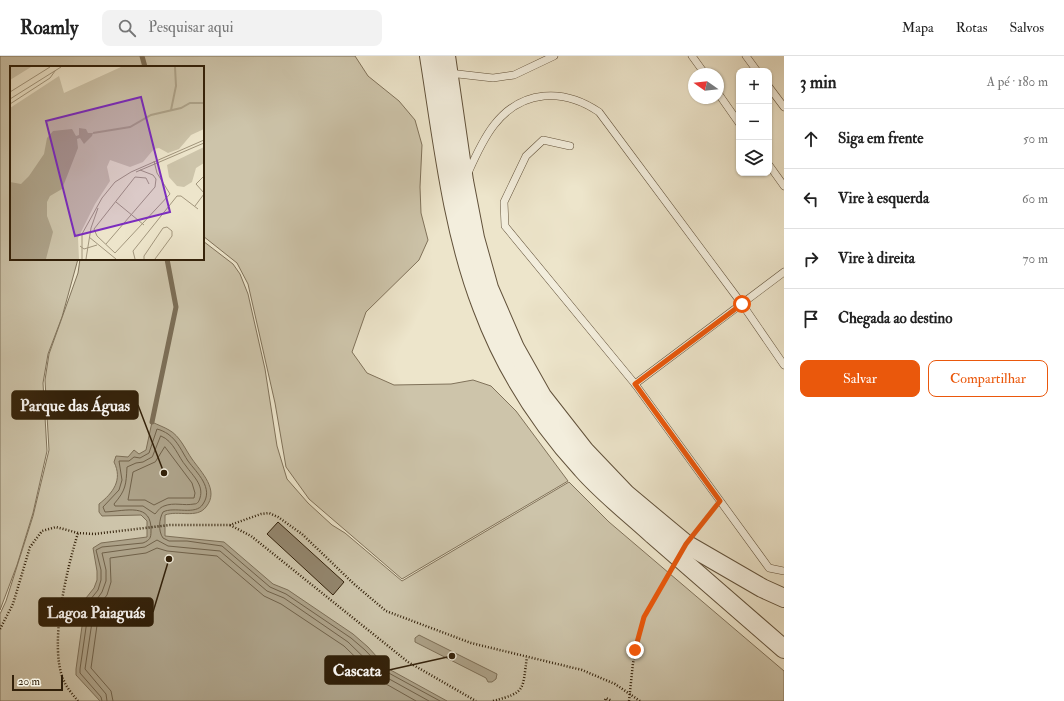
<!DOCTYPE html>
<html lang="pt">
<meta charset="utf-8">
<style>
:root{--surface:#fff;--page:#f2f2f2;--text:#222;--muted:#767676;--line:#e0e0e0;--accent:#ea580c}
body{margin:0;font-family:"IM FELL Double Pica",serif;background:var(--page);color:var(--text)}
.controls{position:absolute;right:12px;top:12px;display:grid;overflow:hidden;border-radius:8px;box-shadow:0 1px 3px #0004}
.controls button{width:36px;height:36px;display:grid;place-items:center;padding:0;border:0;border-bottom:1px solid var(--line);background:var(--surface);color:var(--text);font:20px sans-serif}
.compass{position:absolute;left:688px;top:12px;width:36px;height:36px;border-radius:50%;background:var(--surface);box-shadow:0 1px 3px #0004;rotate:284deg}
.scale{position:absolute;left:12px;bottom:10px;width:51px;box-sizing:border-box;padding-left:4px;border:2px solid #322009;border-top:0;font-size:11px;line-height:14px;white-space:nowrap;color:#322009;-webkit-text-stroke:3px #f3eedd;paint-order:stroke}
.stop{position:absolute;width:12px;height:12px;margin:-9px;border:3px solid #ea580c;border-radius:50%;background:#fff}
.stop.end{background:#ea580c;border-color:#fff;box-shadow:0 1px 4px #0008}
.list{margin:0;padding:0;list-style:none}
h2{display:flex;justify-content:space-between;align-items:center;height:52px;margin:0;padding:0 16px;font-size:17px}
h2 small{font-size:13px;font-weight:400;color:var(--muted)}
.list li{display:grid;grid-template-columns:26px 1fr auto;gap:12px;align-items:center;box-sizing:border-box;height:60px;padding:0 16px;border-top:1px solid var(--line)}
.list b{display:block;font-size:15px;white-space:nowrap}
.list em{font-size:13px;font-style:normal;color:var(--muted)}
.actions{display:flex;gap:8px;padding:12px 16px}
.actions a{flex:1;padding:9px 0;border:1px solid var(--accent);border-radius:8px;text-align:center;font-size:14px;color:var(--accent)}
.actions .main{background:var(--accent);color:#fff}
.icon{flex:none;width:22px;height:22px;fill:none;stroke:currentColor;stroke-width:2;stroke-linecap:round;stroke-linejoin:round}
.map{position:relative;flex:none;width:784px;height:645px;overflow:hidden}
header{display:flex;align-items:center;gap:24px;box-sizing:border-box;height:56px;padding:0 20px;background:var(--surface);border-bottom:1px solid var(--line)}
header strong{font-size:19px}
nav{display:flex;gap:22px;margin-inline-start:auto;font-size:14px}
.search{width:280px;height:36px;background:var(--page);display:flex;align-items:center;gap:10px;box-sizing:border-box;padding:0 14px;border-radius:8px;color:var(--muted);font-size:15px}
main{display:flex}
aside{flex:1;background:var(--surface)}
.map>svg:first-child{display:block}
.green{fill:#cdc4aa;stroke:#80725a}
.water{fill:#ada289;stroke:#7c6e56}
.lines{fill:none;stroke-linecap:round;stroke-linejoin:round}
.shore{stroke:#706149;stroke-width:1}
.stream{stroke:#7c6e56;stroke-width:5}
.building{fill:#93866e;stroke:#322009}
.service-casing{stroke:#61513a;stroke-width:8}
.tertiary-casing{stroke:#61513a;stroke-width:20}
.path{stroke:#322009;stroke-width:2.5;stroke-dasharray:1 2;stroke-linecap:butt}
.service{stroke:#f3eedd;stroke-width:7}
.tertiary{stroke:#f3eedd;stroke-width:18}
.path-bridge{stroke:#322009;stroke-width:2.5;stroke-dasharray:1 2;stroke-linecap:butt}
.route{stroke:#ea580c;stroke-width:5}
.inset-river{fill:none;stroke:#ada289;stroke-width:2}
.inset-road{fill:none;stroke:#a2967d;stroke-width:1}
.view{fill:#7b2cbf;fill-opacity:0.15;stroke:#7b2cbf;stroke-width:2}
.inset-edge{fill:none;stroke:#322009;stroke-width:2}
.leader{fill:none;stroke:#322009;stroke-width:1.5}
.callout-dot{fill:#322009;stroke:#f3eedd;stroke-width:1.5}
.callout{fill:#322009;stroke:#322009;stroke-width:1.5}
.callout-label{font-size:16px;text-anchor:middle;font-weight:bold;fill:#fff}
</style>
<header>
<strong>Roamly</strong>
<div class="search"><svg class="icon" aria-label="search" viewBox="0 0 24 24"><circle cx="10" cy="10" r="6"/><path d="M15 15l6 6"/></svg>Pesquisar aqui</div>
<nav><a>Mapa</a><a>Rotas</a><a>Salvos</a></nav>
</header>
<main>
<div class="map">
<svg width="784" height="645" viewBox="0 0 784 645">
<rect width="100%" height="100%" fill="#ede5cb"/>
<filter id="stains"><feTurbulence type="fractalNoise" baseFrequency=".005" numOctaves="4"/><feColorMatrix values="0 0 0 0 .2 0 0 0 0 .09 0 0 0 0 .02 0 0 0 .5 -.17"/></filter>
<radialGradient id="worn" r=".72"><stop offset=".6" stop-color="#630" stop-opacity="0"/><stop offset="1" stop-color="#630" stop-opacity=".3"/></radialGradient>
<g class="green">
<path d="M 0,0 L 355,0 L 368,20 L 399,45 L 415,64 L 422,89 L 420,131 L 421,157 L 428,184 L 419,204 L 366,256 L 352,296 L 367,317 L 394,329 L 451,328 L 473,324 L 491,330 L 516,355 L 568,425 L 402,523 L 309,443 L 286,411 L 275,347 L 248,228 L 237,207 L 203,180 L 203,11 L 11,11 L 11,203 L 78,203 L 62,261 L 48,298 L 43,327 L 47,395 L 33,457 L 17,509 L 0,554 Z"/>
<path d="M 203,185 L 233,208 L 240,218 L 248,238 L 265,313 L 277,390 L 287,423 L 308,447 L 332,469 L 345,477 L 402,525 L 569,426 L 609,466 L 784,615 L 784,645 L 0,645 L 0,558 L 6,545 L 33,460 L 49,394 L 45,324 L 49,298 L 78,217 L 80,203 L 203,203 Z"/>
</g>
<g class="water">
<path d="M 152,366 C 158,369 164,371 169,374 C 180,380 185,393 192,403 C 201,416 220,434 206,451 C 197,463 178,454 165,459 L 165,480 L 224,486 L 273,528 L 288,534 L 353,578 L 368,591 L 387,612 L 447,645 L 100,645 L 76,619 L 76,613 L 86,542 L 94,532 L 97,524 L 97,515 L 93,492 L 101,487 L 147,481 L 147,465 L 141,459 L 102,460 L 99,456 L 99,448 C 113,437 123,424 114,406 L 116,400 L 128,401 L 134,394 L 139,398 L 146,394 Z"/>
<path d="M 419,579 L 497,618 L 496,623 L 492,626 L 488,626 L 486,622 L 415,586 L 415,582 Z"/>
</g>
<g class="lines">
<g class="shore">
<path d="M 161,380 C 174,385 178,401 186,410 C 193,420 204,429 200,442 C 199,445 198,448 194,448 C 184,450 174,446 164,450 C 159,452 158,455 155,458 L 143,450 L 115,450 L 114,448 C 126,434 126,429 127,411 L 136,407 L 143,406 L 152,401 Z"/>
<path d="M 165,391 L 192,427 L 195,437 L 194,442 L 168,442 L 154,449 L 145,444 L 128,444 L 133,416 L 155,406 Z"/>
<path d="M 102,645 L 101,641 L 80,617 L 80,613 L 90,544 L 98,534 L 101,524 L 101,514 L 96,494 L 102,491 L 143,487 C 150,484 151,482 151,475 C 152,446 126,455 105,456 L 103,451 L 119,434 L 122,424 L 119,405 L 129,405 L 134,401 L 140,402 L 149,397 L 157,373 C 161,374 165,376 168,378 C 178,385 182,396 188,405 C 197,417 214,432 203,448 C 196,460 174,450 163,456 C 159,463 158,475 163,482 L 169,485 L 187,485 L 222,490 L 270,531 L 286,538 L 351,582 L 365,594 L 385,615 L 440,645"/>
<path d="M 107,645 L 106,638 L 85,613 L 95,546 L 102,536 L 106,525 L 106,514 L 102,497 L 145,491 L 157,484 L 168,490 L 220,495 L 267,535 L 284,542 L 348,586 L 382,619 L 429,645"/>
<path d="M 113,645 L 111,635 L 91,612 L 100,548 L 107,539 L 111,526 L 110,502 L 146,497 L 157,492 L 167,495 L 217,500 L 264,540 L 281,548 L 344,590 L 379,624 L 416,645"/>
</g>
<g class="stream">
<path d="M 142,0 L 145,11"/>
<path d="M 152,366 L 176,251 L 167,203"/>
</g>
</g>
<path class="building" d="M 278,466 L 344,526 L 333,539 L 267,478 Z"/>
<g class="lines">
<g class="service-casing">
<g id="service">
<path d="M 692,0 L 705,18"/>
<path d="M 746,0 L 757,15"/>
<path d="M 449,17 L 493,22 L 514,19 L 554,0"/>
<path d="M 769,31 L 784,51"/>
<path d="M 718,37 L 739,67"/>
<path d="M 570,90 L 543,84 L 526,100 L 504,146 L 505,170 L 635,328 L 769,512 L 784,515"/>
<path d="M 769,109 L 784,130"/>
<path d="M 468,117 C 475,101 483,83 494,69 C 522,33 564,32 599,56 L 742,248 L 784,309"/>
<path d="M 635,328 L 784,216"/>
</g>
</g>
<g class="tertiary-casing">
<g id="tertiary">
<path d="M 429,0 C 442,81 452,174 482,251 C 504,310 539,366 582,413 C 603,437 629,457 653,479 C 697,517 740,555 784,593"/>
<path d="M 446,0 L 464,125 L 475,182 L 489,232 L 515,292 L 542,340 L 585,395 L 626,438 L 686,488 L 762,532 L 784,542"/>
</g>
</g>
<g class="path">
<path d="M 230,469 L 251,480 L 408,606 L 476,645"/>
<path d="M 696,475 L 713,454"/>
<path d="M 644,561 L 670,516"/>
<path d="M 0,573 L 13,548 L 30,491 L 42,475 L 56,471 L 78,477 L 94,478 L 170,469 L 230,469 L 261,458 L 269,457 L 278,461 L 302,478 L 354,528 L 386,555 L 471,587 L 582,614 L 615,628 L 640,645"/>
<path d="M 605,644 L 606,642 L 612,645"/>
<path d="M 78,645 C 73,639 67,632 64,625 C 48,591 67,512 78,477"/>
<path d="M 493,645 C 527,636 522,634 527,601"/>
</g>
<use href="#service" class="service"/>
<use href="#tertiary" class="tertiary"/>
<path class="path-bridge" d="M 629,645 L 633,607 L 644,561"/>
</g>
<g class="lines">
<path class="route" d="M 635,594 L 644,561 L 663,528 L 686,488 L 720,445 L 635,328 L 742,248"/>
</g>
<g transform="translate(10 10)">
<rect width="194" height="194" fill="#ede5cb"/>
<path d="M 0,1 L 21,1 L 0,14 ZM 111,1 L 194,1 L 194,63 L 181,69 L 169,83 L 158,87 L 149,82 L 144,83 L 133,96 L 120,101 L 100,94 L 97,101 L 100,115 L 85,138 L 68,172 L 69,193 L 0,193 L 0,42 L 49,10 L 54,27 ZM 194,81 L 194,97 L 186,102 L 182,116 L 174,121 L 167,120 L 159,111 L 157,99 Z" fill="#cdc4aa"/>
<path d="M 69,62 L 76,63 L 78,67 L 83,67 L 82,70 L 74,78 L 70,72 L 67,73 L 68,82 L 52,123 L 40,130 L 37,136 L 37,150 L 43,166 L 36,193 L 0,193 L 0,116 L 11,118 L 19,110 L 34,88 L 37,72 L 43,65 L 62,63 L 66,70 L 69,69 Z" fill="#ada289"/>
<path class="inset-river" d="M 161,44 L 166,20 L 165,1M 83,67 L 120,61 L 141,49 L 171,42 L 180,37 L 194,37"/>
<path class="inset-road" d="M 0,26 L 40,1M 0,33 L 51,1M 0,38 L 40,12 L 45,5M 126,106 L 194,77M 194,110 L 186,118 L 194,127M 139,118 L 136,112 L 125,111 L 84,163 L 87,170 L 105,187 L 160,128 L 147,107 L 144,95M 106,136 L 134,159M 185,140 L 194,128M 79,171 L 106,193M 96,178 L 145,121 L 146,113 L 143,109 L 130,104M 70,180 L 74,183 L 87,179M 72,193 L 72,168 L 92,132 L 105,116 L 121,106 L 194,74M 76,193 L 81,162 L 88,142M 125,193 L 123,185 L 167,130 L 171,130 L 188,143M 134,193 L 134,190 L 153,162 L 157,161 L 162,165 L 162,170 L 145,193"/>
<path class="view" d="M 131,31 L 160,146 L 65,170 L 36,55 Z"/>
<rect width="194" height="194" class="inset-edge"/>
</g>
<path class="leader" d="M164 417L138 349M169 503L153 556M452 600L389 614"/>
<g class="callout-dot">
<circle cx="164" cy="417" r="4"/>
<circle cx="169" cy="503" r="4"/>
<circle cx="452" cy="600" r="4"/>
</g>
<g class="callout">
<rect x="12" y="335" width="126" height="28" rx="4"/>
<rect x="39" y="542" width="114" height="28" rx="4"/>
<rect x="325" y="600" width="64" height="28" rx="4"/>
</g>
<g class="callout-label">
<text x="75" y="355">Parque das Águas</text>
<text x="96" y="562">Lagoa Paiaguás</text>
<text x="357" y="620">Cascata</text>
</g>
<rect width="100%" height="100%" filter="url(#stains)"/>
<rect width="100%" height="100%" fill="url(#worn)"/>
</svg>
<div class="controls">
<button>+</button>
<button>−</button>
<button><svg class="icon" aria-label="layers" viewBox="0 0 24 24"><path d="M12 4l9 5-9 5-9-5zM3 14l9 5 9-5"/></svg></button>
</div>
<svg class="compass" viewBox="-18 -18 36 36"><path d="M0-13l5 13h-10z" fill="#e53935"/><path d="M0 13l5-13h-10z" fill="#767676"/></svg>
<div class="scale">20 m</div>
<div class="stop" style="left:742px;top:248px"></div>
<div class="stop end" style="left:635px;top:594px"></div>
</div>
<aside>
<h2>3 min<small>A pé · 180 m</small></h2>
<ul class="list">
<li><svg class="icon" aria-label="ahead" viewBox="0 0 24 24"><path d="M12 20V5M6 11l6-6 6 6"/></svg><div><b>Siga em frente</b></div><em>50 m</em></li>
<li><svg class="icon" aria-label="left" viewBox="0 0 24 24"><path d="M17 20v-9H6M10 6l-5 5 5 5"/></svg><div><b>Vire à esquerda</b></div><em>60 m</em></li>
<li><svg class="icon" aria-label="right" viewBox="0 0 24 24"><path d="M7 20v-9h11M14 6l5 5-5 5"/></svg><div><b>Vire à direita</b></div><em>70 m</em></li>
<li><svg class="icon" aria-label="arrive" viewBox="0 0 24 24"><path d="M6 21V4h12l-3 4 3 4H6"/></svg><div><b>Chegada ao destino</b></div></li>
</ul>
<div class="actions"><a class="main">Salvar</a><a>Compartilhar</a></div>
</aside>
</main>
